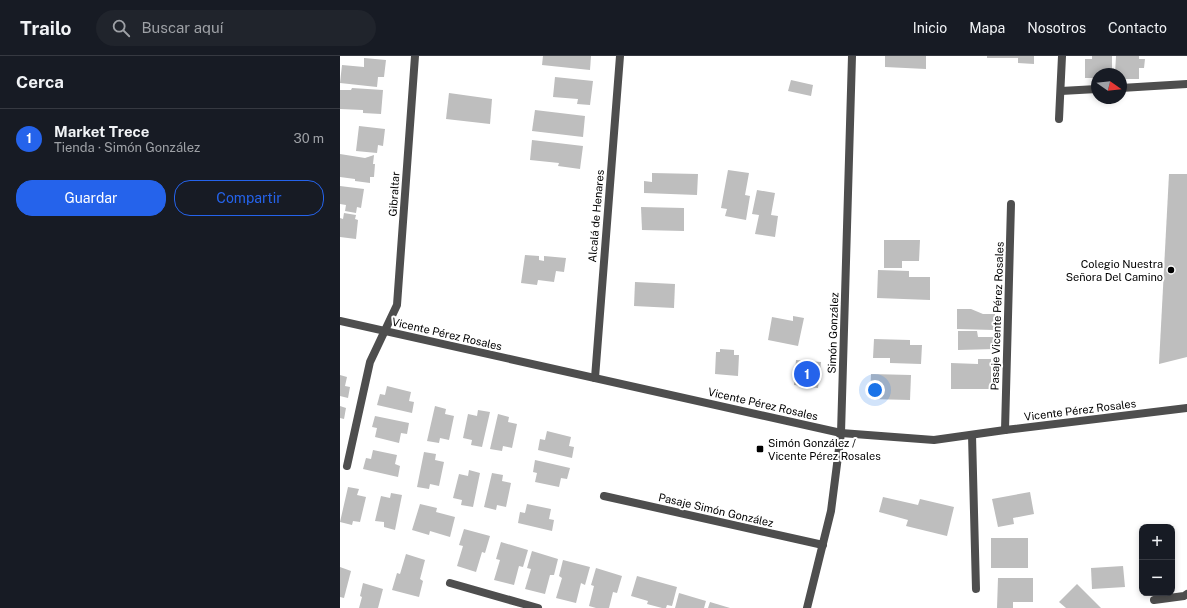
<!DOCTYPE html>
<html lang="es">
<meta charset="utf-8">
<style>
:root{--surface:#171b24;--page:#20242c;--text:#f1f3f6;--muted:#9ea1a6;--line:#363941;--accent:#2563eb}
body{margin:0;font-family:"Public Sans",sans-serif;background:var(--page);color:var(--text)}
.controls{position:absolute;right:12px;bottom:12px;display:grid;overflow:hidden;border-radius:8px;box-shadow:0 2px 6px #0003}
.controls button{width:36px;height:36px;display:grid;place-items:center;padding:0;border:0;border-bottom:1px solid var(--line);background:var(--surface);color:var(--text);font:20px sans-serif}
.compass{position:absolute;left:751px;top:12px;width:36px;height:36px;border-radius:50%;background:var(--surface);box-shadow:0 2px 6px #0003;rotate:104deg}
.you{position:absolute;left:535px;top:334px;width:14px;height:14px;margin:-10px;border:3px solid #fff;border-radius:50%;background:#1a73e8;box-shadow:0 0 0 6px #1a73e833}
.badge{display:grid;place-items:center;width:26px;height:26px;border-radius:50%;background:var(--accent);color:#fff;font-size:13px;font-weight:700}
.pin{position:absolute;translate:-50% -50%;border:2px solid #fff;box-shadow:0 1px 4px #0006}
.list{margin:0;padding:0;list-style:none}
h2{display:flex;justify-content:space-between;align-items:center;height:52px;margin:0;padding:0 16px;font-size:17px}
h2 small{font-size:13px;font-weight:400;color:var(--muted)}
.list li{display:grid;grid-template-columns:26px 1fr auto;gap:12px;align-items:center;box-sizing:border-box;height:60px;padding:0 16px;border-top:1px solid var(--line)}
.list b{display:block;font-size:15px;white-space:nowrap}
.list p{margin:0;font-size:13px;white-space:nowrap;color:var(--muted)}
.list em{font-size:13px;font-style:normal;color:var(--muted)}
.actions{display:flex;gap:8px;padding:12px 16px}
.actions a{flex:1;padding:9px 0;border:1px solid var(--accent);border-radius:16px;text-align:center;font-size:14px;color:var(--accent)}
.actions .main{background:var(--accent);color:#fff}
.icon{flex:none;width:22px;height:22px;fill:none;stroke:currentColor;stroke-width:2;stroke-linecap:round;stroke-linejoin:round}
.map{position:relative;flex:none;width:847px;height:552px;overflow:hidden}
header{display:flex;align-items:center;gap:24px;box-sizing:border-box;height:56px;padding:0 20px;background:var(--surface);border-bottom:1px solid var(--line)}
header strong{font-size:19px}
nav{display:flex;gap:22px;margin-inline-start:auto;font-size:14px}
.search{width:280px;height:36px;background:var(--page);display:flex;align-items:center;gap:10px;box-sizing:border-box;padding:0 14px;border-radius:22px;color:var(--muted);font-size:15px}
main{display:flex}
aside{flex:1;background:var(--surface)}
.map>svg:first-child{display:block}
.building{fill:#bebebe}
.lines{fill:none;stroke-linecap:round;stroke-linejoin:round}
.service{stroke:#4e4e4e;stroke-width:8}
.minor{stroke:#4e4e4e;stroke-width:8}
.tertiary{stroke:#4e4e4e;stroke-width:8}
.poi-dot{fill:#000;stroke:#fff;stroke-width:1.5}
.labels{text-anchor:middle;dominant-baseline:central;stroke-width:4;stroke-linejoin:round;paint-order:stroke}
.street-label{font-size:11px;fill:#000;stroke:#fff}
.poi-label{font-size:11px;fill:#000;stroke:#fff;text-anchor:end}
</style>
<header>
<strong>Trailo</strong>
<div class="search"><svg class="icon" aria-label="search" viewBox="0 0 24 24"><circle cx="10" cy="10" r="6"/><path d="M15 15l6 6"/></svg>Buscar aquí</div>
<nav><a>Inicio</a><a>Mapa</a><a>Nosotros</a><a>Contacto</a></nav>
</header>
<main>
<aside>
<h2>Cerca<small></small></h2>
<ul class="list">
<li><span class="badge">1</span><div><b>Market Trece</b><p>Tienda · Simón González</p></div><em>30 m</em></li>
</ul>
<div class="actions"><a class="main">Guardar</a><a>Compartir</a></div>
</aside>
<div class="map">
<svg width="847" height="552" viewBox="0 0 847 552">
<rect width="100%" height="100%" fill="#fff"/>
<g class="building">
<path d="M 203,0 L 251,0 L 250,14 L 202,9 Z"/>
<path d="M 545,0 L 586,0 L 586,13 L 545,11 Z"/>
<path d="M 647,0 L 694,0 L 694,8 L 678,7 L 678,2 L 647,2 Z"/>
<path d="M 752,0 L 772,0 L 772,18 L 757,18 L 757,22 L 745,22 L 745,3 L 752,3 Z"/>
<path d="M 776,0 L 799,0 L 799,3 L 805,3 L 804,12 L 799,12 L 799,23 L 781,23 L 781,18 L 775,18 Z"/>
<path d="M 24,2 L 46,4 L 44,21 L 38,21 L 37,31 L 0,27 L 2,9 L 24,11 Z"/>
<path d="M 215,21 L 253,25 L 250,49 L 237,48 L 238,43 L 213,41 Z"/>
<path d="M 451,24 L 473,29 L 471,40 L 448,35 Z"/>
<path d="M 12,32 L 43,34 L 41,58 L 23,57 L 23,54 L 0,53 L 0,34 L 11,34 Z"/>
<path d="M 109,37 L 152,43 L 150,68 L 106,63 Z"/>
<path d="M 195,54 L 245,60 L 243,81 L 192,75 Z"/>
<path d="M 19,70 L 45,73 L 43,90 L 38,89 L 37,97 L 16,95 Z"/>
<path d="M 192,84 L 243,90 L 240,113 L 218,110 L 219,107 L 190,104 Z"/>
<path d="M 0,98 L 25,102 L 34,99 L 33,108 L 35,108 L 34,121 L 30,121 L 30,127 L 15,125 L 15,123 L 0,121 Z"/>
<path d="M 388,114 L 409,117 L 405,139 L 410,140 L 406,164 L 385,160 L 387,153 L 381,152 Z"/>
<path d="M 312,117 L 358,118 L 357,139 L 304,137 L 304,125 L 312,126 Z"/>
<path d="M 829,118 L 847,118 L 847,301 L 819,308 Z"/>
<path d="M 0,130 L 24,133 L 21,152 L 17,151 L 16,157 L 5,155 L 6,149 L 0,148 Z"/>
<path d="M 417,134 L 435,137 L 431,159 L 438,160 L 435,181 L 415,178 L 419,159 L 412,158 Z"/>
<path d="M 301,151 L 344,152 L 344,175 L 302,174 Z"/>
<path d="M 4,157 L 16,159 L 15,163 L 18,164 L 16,183 L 0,181 L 0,162 L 3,163 Z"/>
<path d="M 544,184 L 580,184 L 579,205 L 562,205 L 562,212 L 544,212 Z"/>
<path d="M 185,199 L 199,200 L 199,204 L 204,205 L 204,200 L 226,202 L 224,216 L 216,215 L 214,226 L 198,224 L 197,229 L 181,227 Z"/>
<path d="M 538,214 L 569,215 L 569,221 L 590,221 L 590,244 L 537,242 Z"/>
<path d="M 295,226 L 335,228 L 334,252 L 294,250 Z"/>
<path d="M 617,253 L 631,253 L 643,258 L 655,258 L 654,274 L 617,273 Z"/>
<path d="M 453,260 L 464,262 L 458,290 L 428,284 L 432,261 L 453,265 Z"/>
<path d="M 618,275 L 637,275 L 638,281 L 655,281 L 655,293 L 618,294 Z"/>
<path d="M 534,283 L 570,284 L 570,289 L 582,289 L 581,308 L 550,307 L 550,302 L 533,302 Z"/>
<path d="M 380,293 L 394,294 L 394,299 L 399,299 L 398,320 L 375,318 L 376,296 L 380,296 Z"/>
<path d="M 638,303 L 651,303 L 651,333 L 611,333 L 611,307 L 638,308 Z"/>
<path d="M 456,304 L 481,306 L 478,332 L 454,329 Z"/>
<path d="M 531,318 L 571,319 L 570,344 L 530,343 Z"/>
<path d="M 0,319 L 7,321 L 5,330 L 10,331 L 8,342 L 0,340 Z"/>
<path d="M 47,330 L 71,336 L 69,345 L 74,346 L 72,357 L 37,349 L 40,338 L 45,339 Z"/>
<path d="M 0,350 L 6,352 L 4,363 L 0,362 Z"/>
<path d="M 95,350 L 106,353 L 105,358 L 114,360 L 109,384 L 100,382 L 99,387 L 87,385 Z"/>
<path d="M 138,354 L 150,356 L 142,391 L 131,389 L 132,384 L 123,382 L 128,358 L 137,360 Z"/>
<path d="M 158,358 L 169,361 L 168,366 L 177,368 L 172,392 L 163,390 L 162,395 L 150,393 Z"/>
<path d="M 35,360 L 69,367 L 67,378 L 61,377 L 59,387 L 35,381 L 37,372 L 32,371 Z"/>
<path d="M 207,375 L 231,381 L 229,390 L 234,391 L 232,402 L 198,394 L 200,383 L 205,384 Z"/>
<path d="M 33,394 L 57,399 L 55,408 L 60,410 L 58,421 L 23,413 L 26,402 L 31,403 Z"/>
<path d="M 84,396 L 96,398 L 95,404 L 104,406 L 99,430 L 90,428 L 89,433 L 77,431 Z"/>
<path d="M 195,404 L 230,412 L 227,423 L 221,422 L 219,431 L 195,426 L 197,417 L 193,416 Z"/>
<path d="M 129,414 L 140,417 L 133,451 L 121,449 L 122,444 L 113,442 L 119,418 L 128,420 Z"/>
<path d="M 152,417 L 163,419 L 162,425 L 171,427 L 166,451 L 157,449 L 156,454 L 144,451 Z"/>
<path d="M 8,431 L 19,433 L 17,439 L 26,441 L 20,466 L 13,465 L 12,469 L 0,466 Z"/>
<path d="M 690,436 L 694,458 L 673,462 L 674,468 L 658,471 L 652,443 Z"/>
<path d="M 51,437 L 62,439 L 55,474 L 44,471 L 44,466 L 35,465 L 41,440 L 50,442 Z"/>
<path d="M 543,441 L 578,449 L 580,443 L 614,451 L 607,480 L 566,470 L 568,464 L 539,456 Z"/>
<path d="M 80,448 L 97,452 L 96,456 L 115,461 L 110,481 L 90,475 L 89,479 L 72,474 Z"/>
<path d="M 187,448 L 211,453 L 209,463 L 214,464 L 212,475 L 178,467 L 180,456 L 185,457 Z"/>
<path d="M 124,473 L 150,480 L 145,497 L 142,496 L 136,516 L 117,510 L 123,490 L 119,489 Z"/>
<rect x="651" y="482" width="37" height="30"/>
<path d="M 161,486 L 188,494 L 183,511 L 179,510 L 174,529 L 154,524 L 160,504 L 156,503 Z"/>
<path d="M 192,495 L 218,503 L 214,519 L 210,519 L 205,538 L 185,533 L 191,513 L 187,512 Z"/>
<path d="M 66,498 L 85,504 L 80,523 L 83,525 L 79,541 L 52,534 L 57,517 L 60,518 Z"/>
<path d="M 223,504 L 250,511 L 245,529 L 241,527 L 236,547 L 216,542 L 222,522 L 219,520 Z"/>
<path d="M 783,510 L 785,531 L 752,533 L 751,512 Z"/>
<path d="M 0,511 L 11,515 L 4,542 L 0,541 Z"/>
<path d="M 256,512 L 282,520 L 277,537 L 273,536 L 269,552 L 256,552 L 249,550 L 254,530 L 251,529 Z"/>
<path d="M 297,520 L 337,531 L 332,550 L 327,549 L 326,552 L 322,552 L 307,548 L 308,545 L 291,540 Z"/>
<path d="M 658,522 L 693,522 L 693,546 L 673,546 L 673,552 L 657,552 Z"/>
<path d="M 23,527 L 43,533 L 38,552 L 19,552 L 22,541 L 20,540 Z"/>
<path d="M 737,528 L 761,552 L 726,552 L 719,546 Z"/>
<path d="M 339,537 L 366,545 L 364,552 L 335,552 Z"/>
<path d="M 370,546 L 390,552 L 368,552 Z"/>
</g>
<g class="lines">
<path class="service" d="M 814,544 L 844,540 L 847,538"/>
<g class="minor">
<path d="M 781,32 L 847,28"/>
<path d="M 721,35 L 757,33"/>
<path d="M 719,63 L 722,0"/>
<path d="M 255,322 L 280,0"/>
<path d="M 665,374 L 671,148"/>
<path d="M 632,379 L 636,533"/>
<path d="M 7,410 L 30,306 L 57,249 L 75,0"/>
<path d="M 264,440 L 483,489"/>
<path d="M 110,527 L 198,552"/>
<path d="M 467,552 L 491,455 L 501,377 L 512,0"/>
</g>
<path class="tertiary" d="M 0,265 L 501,377 L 594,384 L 665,374 L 847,352"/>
</g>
<g class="poi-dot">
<circle cx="831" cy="214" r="4"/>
<rect x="416" y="389" width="8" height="8" rx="2"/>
</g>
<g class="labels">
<g class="street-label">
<text transform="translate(54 138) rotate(-86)">Gibraltar</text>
<text transform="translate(256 160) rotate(-85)">Alcalá de Henares</text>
<text transform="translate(657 260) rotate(-88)">Pasaje Vicente Pérez Rosales</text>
<text transform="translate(493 277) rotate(-88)">Simón González</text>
<text transform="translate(107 278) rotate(13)">Vicente Pérez Rosales</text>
<text transform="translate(423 348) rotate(13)">Vicente Pérez Rosales</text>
<text transform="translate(740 354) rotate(-7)">Vicente Pérez Rosales</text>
<text transform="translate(376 454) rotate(13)">Pasaje Simón González</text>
</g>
<g class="poi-label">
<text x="823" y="208">Colegio Nuestra<tspan x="823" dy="13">Señora Del Camino</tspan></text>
<text x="428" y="387" text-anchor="start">Simón González /<tspan x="428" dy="13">Vicente Pérez Rosales</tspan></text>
</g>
</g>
</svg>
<div class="controls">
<button>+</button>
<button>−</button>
</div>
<svg class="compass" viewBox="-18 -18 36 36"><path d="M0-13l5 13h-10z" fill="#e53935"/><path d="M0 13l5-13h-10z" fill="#9ea1a6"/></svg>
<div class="you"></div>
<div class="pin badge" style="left:467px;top:318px">1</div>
</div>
</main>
